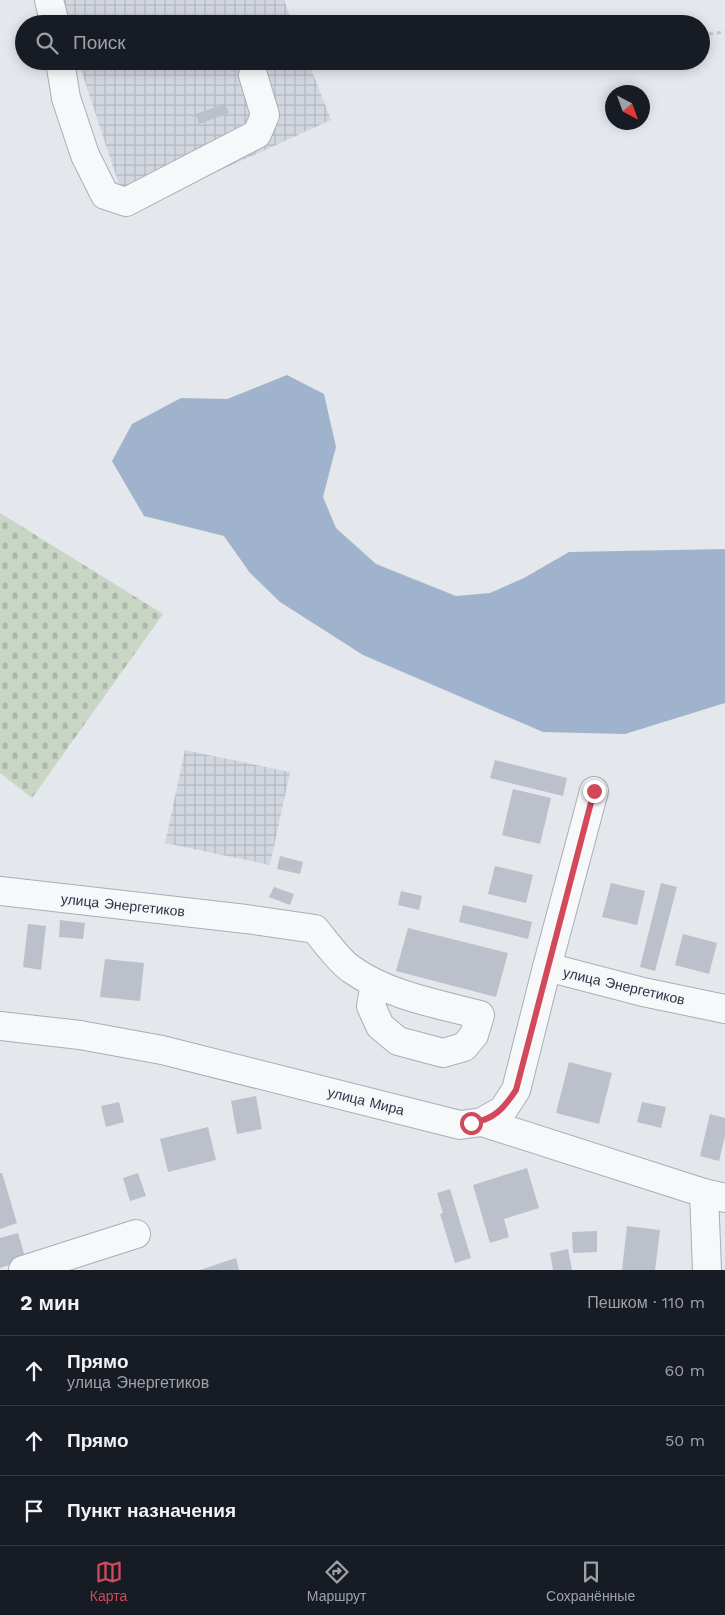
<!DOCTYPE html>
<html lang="ru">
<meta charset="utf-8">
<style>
:root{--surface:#171b24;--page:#20242c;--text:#f1f3f6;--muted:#9ea1a6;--line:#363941;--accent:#d1495b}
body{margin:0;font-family:"Work Sans",sans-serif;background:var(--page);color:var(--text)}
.compass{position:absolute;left:605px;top:85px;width:45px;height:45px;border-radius:50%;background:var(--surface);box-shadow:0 2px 12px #0003;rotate:139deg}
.stop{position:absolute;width:15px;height:15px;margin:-11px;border:4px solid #d1495b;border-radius:50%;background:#fff}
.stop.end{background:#d1495b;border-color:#fff;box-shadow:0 1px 5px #0008}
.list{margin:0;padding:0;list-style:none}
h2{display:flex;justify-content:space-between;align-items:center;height:65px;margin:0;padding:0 20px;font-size:21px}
h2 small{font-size:16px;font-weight:400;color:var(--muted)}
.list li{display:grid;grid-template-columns:32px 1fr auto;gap:15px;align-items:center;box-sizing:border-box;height:70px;padding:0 20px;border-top:1px solid var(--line)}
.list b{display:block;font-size:19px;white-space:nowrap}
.list p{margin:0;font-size:16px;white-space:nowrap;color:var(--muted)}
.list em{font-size:16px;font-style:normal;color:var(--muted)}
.icon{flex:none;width:28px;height:28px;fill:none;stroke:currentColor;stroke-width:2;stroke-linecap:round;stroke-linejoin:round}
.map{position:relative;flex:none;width:725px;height:1270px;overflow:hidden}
.search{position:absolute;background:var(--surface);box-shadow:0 2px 12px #0003;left:15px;right:15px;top:15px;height:55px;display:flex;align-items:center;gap:12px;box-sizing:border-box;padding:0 18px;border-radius:28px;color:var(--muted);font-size:19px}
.sheet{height:275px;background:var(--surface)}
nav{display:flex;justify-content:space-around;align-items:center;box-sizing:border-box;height:70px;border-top:1px solid var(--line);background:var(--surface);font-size:14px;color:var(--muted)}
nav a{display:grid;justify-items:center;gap:2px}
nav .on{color:var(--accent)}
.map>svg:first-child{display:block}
.industrial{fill:url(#industrial-grid)}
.cemetery{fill:url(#cemetery-stones)}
.water{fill:#9fb4cc}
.building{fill:#bbc0ca}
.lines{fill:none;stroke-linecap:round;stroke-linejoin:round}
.minor-casing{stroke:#a9aeb7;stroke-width:30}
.path{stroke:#c2c5cb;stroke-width:3;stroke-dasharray:4 4;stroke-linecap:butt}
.minor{stroke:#f7f8fa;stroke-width:28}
.route{stroke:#d1495b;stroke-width:6}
.labels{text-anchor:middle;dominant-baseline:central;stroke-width:4.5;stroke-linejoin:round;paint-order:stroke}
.street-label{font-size:14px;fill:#2b3445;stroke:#f4f6f9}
</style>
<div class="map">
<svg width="725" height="1270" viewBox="0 0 725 1270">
<defs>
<pattern id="industrial-grid" width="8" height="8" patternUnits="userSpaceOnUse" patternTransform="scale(1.25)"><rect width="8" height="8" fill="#d2d6de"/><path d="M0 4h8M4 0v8" fill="none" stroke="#b4b8c0"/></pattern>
<pattern id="cemetery-stones" width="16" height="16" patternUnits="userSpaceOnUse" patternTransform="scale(1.25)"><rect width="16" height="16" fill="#c9d6c5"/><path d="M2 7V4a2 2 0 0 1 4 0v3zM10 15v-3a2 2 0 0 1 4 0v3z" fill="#adb8ab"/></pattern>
</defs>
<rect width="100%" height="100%" fill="#e4e7ec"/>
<g class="industrial">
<path d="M 58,0 L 284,0 L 293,24 L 66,24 Z"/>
<path d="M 78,61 L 308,61 L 331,120 L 128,212 Z"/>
<path d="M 185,750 L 290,772 L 270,865 L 165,843 Z"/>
</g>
<path class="cemetery" d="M 0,513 L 163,614 L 32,798 L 0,773 Z"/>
<path class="water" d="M 287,375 L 324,394 L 336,447 L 323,497 L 336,528 L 376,564 L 456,596 L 490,593 L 524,578 L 569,552 L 725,549 L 725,703 L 625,734 L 543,732 L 363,655 L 280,602 L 250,573 L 224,536 L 144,516 L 112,461 L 132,424 L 181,398 L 227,399 Z"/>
<g class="building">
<path d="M 225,104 L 229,113 L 199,124 L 196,114 Z"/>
<path d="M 495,760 L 567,778 L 563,796 L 490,778 Z"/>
<path d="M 513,789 L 551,798 L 540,844 L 502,835 Z"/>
<path d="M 280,856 L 303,862 L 300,874 L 277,869 Z"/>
<path d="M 495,866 L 533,875 L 526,903 L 488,894 Z"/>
<path d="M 611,883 L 645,891 L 637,925 L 602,917 Z"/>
<path d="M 661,883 L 677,887 L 655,971 L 640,967 Z"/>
<path d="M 274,887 L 294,894 L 290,905 L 269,897 Z"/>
<path d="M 401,891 L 422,896 L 419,910 L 398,905 Z"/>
<path d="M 463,905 L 532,922 L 528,939 L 459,922 Z"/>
<path d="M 60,920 L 85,923 L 83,939 L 59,937 Z"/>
<path d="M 28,924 L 46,926 L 41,970 L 23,967 Z"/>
<path d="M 408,928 L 508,953 L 496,997 L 396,971 Z"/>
<path d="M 683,934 L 717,943 L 709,974 L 675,965 Z"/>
<path d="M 105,959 L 144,963 L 140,1001 L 100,997 Z"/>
<path d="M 569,1062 L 612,1073 L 599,1124 L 556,1113 Z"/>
<path d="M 256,1096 L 262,1129 L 237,1134 L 231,1101 Z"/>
<path d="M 119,1102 L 124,1122 L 106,1127 L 101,1106 Z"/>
<path d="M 642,1102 L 666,1107 L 661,1128 L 637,1122 Z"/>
<path d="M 710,1114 L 725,1118 L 725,1136 L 719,1161 L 700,1156 Z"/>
<path d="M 208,1127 L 216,1160 L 168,1172 L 160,1139 Z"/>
<path d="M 527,1168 L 539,1208 L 504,1219 L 509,1237 L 490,1243 L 473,1185 Z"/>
<path d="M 0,1173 L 2,1173 L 17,1223 L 0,1229 Z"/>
<path d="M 138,1173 L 146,1196 L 130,1201 L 123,1178 Z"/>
<path d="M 450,1189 L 471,1258 L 455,1263 L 440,1214 L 443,1213 L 437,1193 Z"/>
<path d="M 627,1226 L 660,1230 L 655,1270 L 622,1270 Z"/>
<path d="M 597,1231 L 597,1252 L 573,1253 L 572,1232 Z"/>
<path d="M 18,1233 L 26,1260 L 0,1268 L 0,1238 Z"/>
<path d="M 568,1249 L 572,1270 L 553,1270 L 550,1253 Z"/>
<path d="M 236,1258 L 239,1270 L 200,1270 Z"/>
</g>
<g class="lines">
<g class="minor-casing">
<g id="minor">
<path d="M 49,0 L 55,24"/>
<path d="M 60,61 L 66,98 L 85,155 L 105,195 L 126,202 L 257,134 L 265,115 L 253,75"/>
<path d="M 0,891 L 246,919 L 315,929 C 325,941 339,961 351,969 C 387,995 438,1004 480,1015 L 474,1035 L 464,1047 L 443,1053 L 398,1041 L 380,1026 L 371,1006 L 375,983"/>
<path d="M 547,967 L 594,791"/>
<path d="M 0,1026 L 80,1035 L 162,1050 L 460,1125 L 482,1122 L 704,1193 L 725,1198"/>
<path d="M 482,1122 L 503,1110 L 516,1090 L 547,967 L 643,992 L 725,1009"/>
<path d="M 704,1193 L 707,1270"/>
<path d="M 23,1270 L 136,1234"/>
</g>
</g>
<path class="path" d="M 701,35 L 725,32"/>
<use href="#minor" class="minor"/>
</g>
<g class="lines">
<path class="route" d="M 471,1123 C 494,1120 504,1108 516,1090 L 594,791"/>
</g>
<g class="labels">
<g class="street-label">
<text transform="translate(123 905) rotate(6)">улица Энергетиков</text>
<text transform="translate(624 986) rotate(13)">улица Энергетиков</text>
<text transform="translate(366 1101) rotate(14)">улица Мира</text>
</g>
</g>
</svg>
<svg class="compass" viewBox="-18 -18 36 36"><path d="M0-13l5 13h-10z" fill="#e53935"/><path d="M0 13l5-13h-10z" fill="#9ea1a6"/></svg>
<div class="stop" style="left:471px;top:1123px"></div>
<div class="stop end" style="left:594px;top:791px"></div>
<div class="search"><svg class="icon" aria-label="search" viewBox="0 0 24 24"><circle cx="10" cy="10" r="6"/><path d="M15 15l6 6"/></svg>Поиск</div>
</div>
<section class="sheet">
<h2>2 мин<small>Пешком · 110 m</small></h2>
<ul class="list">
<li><svg class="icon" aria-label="ahead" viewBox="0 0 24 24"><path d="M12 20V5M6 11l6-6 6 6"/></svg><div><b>Прямо</b><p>улица Энергетиков</p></div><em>60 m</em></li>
<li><svg class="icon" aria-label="ahead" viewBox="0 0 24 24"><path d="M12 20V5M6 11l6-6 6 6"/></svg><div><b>Прямо</b></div><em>50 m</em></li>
<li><svg class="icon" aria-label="arrive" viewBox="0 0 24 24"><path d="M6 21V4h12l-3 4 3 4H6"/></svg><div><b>Пункт назначения</b></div></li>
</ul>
</section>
<nav>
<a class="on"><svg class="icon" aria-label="map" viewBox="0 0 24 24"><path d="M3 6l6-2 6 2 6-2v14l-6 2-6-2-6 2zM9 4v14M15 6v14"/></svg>Карта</a>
<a><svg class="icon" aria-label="directions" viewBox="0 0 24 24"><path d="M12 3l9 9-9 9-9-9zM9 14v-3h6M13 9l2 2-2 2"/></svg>Маршрут</a>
<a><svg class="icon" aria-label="saved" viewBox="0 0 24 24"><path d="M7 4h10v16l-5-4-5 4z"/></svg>Сохранённые</a>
</nav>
